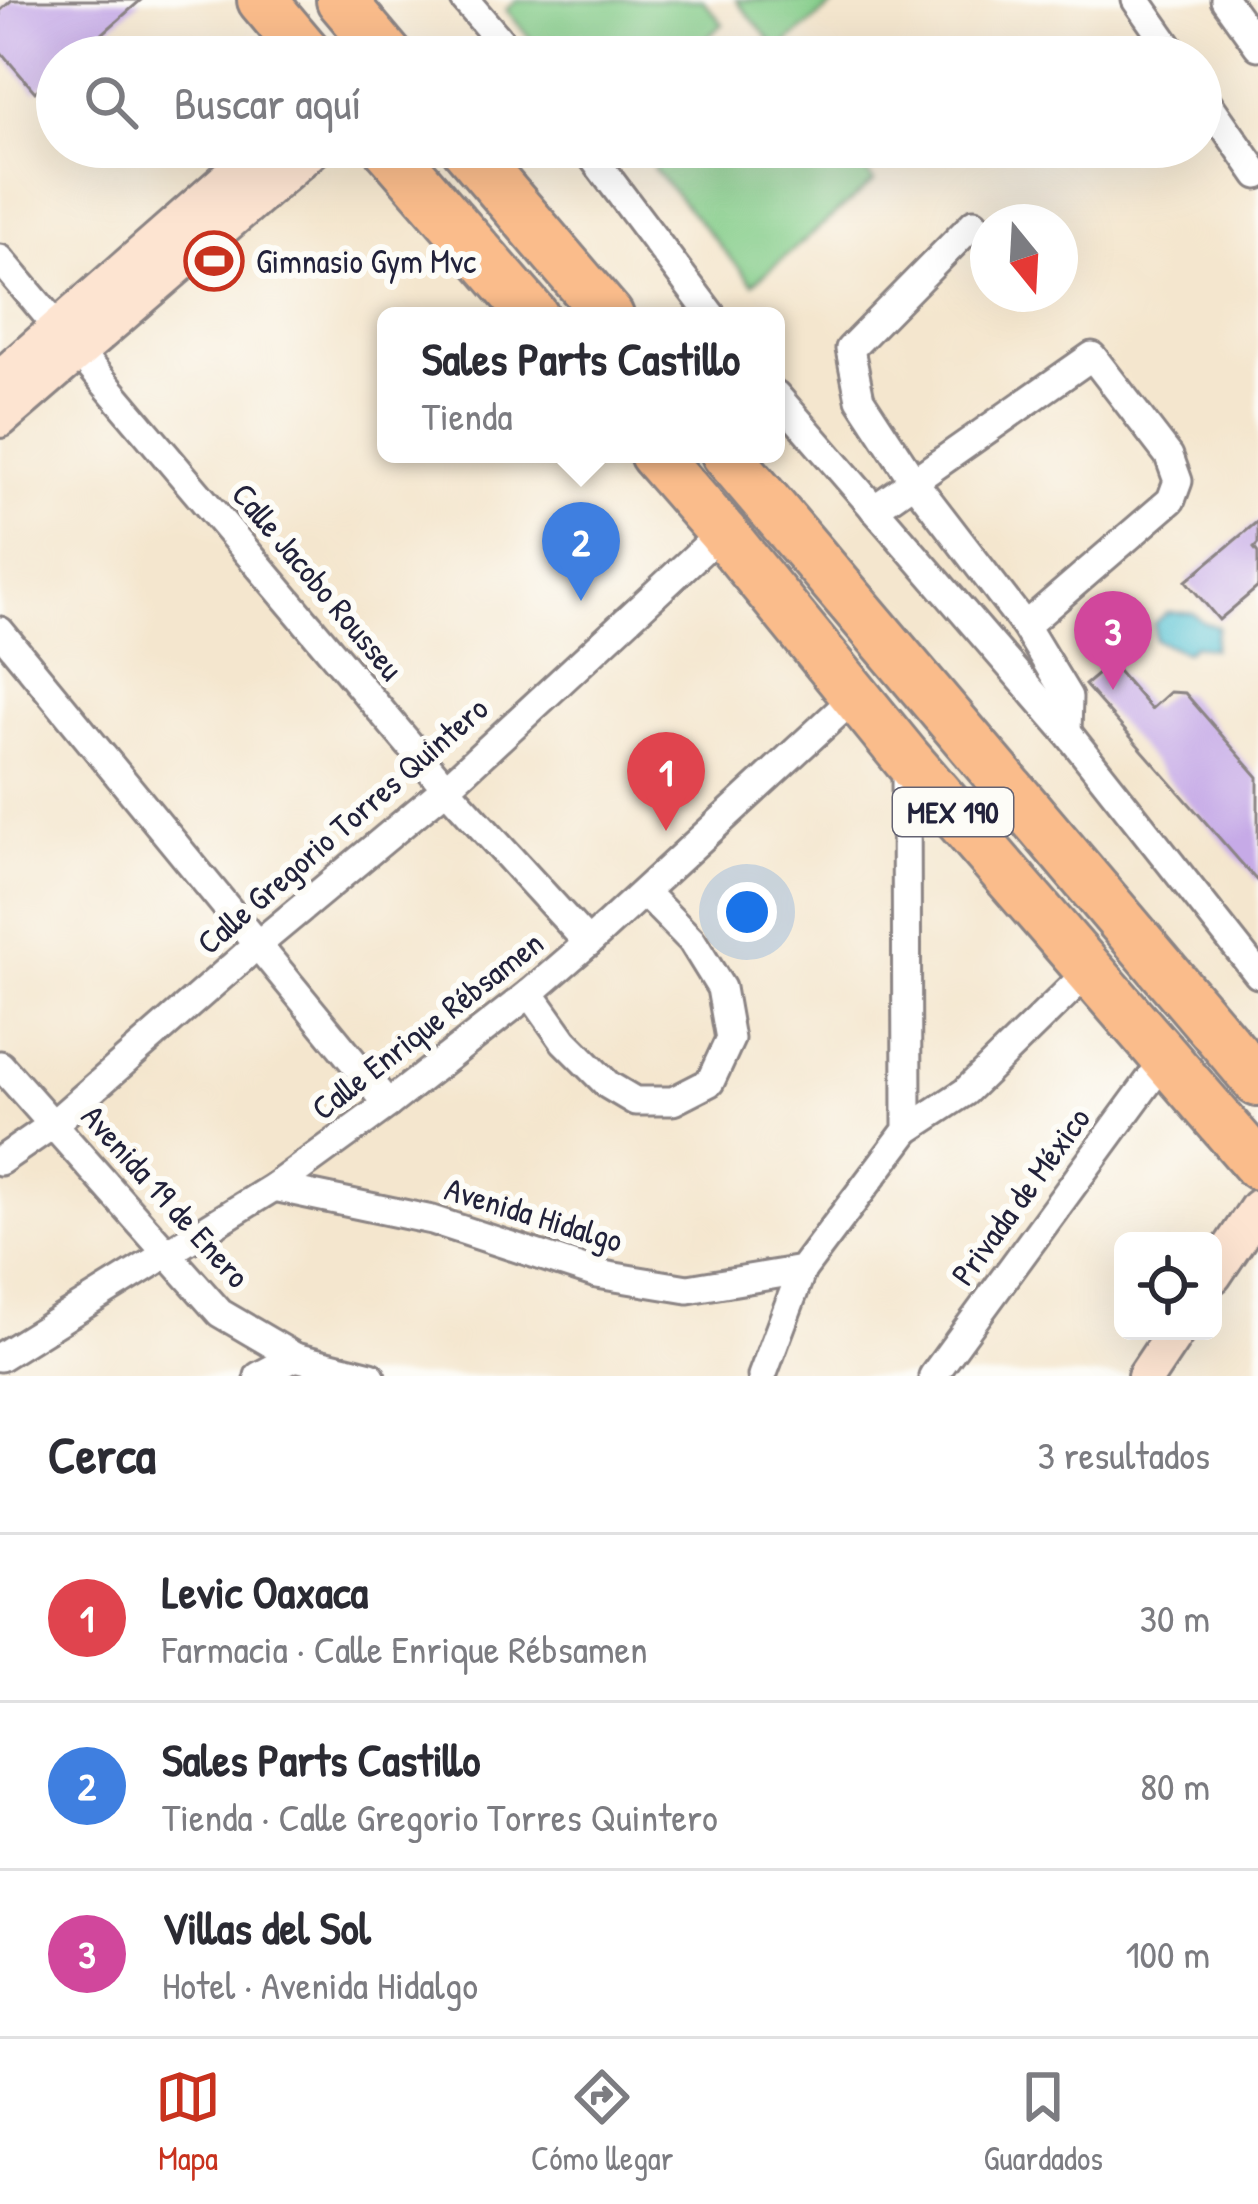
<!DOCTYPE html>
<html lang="es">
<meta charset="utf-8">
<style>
:root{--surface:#fff;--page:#f2f2f3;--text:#2b2b33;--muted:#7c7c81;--line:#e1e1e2;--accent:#c8321e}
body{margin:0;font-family:"Patrick Hand",sans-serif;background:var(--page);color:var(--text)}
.controls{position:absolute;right:36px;bottom:36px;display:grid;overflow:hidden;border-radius:18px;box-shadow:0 12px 48px #0002}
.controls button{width:108px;height:108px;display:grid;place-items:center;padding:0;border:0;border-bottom:3px solid var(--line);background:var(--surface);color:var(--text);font:60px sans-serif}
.compass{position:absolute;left:970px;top:204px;width:108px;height:108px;border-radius:50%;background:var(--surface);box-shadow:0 12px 48px #0002;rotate:162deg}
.you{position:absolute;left:747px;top:912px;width:42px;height:42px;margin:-30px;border:9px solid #fff;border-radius:50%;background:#1a73e8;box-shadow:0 0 0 18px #1a73e833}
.badge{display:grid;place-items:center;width:78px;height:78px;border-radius:50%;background:var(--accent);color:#fff;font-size:39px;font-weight:700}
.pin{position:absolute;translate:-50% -99px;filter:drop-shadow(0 3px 6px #0008)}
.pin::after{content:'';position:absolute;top:63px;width:42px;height:36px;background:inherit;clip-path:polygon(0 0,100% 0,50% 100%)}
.popup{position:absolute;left:377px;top:307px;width:408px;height:156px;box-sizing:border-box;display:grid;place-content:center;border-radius:18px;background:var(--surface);filter:drop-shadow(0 3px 9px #0005);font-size:39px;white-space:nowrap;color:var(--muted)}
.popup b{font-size:45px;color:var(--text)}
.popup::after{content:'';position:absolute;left:50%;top:100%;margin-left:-24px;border:24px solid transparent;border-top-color:var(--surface)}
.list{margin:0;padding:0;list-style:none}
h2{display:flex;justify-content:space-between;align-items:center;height:156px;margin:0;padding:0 48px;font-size:51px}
h2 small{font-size:39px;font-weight:400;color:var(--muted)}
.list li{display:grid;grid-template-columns:78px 1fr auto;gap:36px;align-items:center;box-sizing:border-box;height:168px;padding:0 48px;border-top:3px solid var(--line)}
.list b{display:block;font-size:45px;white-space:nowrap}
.list p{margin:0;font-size:39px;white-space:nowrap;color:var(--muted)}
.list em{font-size:39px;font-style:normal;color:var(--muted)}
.icon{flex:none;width:66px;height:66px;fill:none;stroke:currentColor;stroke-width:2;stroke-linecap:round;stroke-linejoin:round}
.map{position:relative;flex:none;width:1258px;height:1376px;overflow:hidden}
.search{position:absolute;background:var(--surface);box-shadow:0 12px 48px #0002;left:36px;right:36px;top:36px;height:132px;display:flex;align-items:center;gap:30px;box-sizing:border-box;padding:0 42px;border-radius:66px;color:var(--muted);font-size:45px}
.sheet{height:660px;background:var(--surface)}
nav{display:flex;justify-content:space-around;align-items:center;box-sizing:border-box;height:168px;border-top:3px solid var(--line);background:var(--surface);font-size:33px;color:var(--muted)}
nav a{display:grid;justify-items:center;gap:6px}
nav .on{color:var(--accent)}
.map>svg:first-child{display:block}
.green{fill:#83cc88;stroke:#527762;stroke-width:3}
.water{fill:#57c2d3;stroke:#3c7287;stroke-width:3}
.building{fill:#c6aae7}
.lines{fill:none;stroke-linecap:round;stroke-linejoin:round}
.street-casing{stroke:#8b8484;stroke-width:33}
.secondary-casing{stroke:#8b8484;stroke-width:42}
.highway-casing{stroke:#8b8484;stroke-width:54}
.street{stroke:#fff;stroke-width:27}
.secondary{stroke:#fde4d1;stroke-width:36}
.highway{stroke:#fabc8b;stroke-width:48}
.labels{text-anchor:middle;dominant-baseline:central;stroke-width:12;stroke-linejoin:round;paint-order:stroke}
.shield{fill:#fdfcf7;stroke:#646373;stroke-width:3}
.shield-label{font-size:30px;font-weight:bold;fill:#22223b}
.poi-label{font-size:33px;fill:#22223b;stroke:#fdfcf7;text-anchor:start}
.street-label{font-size:33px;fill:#22223b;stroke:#fdfcf7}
</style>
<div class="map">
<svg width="1258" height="1376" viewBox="0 0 1258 1376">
<rect width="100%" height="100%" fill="#fdfcf7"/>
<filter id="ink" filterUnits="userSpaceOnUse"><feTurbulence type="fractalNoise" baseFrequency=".00833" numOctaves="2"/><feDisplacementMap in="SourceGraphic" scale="24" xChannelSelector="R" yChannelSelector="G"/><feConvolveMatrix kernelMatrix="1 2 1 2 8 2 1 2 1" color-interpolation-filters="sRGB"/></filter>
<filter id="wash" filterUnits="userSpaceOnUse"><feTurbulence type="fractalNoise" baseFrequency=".004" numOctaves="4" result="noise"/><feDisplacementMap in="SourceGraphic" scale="48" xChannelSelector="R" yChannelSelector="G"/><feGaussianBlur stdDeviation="2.7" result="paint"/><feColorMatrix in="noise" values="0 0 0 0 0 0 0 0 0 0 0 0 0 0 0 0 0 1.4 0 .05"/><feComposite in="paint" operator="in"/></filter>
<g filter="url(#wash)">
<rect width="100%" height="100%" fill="#f4e6ce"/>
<g class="green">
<path d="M 517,0 L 703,0 L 723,24 L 685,57 L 546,57 L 506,10 Z"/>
<path d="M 736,0 L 839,0 L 778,50 Z"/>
<path d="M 678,147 L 845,147 L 874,181 L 753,284 L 653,168 Z"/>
</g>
<path class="water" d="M 1167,613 L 1193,613 L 1203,622 L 1218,627 L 1213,649 L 1194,645 L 1185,652 L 1155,640 L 1154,623 Z"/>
<g id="blocks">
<g class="building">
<path d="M 12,0 L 141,0 L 76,57 L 57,57 L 57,73 L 35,92 L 0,51 L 0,11 Z"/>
<path d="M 1258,521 L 1258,544 L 1254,548 L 1258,553 L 1258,587 L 1219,620 L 1186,581 Z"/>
<path d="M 1111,663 L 1151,709 L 1170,692 L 1185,693 L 1258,777 L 1258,882 L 1085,685 Z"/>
</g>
</g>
</g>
<g filter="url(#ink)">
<use href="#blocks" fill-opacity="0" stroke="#8b8484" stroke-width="3"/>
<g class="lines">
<g class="street-casing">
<g id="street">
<path d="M 465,0 L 514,57"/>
<path d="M 1136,0 L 1176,57"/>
<path d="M 1225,0 L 1258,46"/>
<path d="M 1201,93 L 1258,175"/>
<path d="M 585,147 L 712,316"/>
<path d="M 974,223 L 850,349 L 860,399 L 915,483 L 1025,626"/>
<path d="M 0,259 L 446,788 L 588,943"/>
<path d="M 776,395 L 1067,732 L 1258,974"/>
<path d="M 874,509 L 1092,356 L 1169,456 L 1178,481 L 1171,500 L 1025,626 L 1068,697 L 1067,732"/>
<path d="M 0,631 L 388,1104"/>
<path d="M 530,993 L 564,1041 L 608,1085 L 635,1101 L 673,1101 L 710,1082 L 730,1039 L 721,988 L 692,941 L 644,892"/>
<path d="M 0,1065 L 220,1313 L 295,1357 L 371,1376"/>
<path d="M 907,1130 L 965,1092 L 1089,971"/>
<path d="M 0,1161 L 52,1125 L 256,946 L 446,788 L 722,532"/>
<path d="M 274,1187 L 432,1220 L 597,1274 L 688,1289 L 802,1270 L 907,1130 L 906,762"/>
<path d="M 0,1357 L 274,1187 L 388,1104 L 530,993 L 588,943 L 857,695"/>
<path d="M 259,1376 L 295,1357"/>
<path d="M 762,1376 L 802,1270"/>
<path d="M 933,1376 L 1165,1059"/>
</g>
</g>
<g class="secondary-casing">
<g id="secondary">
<path d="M 0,379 L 264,147"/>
<path d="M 0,419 L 315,147"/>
<path d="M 1213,1275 L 1258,1208"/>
<path d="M 1146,1376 L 1176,1331"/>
</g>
</g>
<g class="highway-casing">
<g id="highway">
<path d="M 262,0 L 310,57"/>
<path d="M 341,0 L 389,57"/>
<path d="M 387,147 L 534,316"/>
<path d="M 465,147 L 609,316"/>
<path d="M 654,454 L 722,532 L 906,758 L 1258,1165"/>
<path d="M 726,454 L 1258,1082"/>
</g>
</g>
<use href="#street" class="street"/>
<use href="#secondary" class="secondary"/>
<use href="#highway" class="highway"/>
</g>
</g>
<defs>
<g id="stadium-ring" transform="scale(3)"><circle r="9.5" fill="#fdfcf7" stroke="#c8321e" stroke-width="1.5"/><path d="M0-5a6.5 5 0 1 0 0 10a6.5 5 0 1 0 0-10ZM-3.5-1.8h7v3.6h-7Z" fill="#c8321e"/></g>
</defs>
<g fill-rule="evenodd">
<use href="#stadium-ring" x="214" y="261"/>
</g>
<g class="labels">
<rect class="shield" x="893" y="788" width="120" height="48" rx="9"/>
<g class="shield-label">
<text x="953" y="812">MEX 190</text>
</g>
<g class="poi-label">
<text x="256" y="261">Gimnasio Gym Mvc</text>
</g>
<g class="street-label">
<text transform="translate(318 581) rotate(50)">Calle Jacobo Rousseu</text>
<text transform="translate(342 825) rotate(-41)">Calle Gregorio Torres Quintero</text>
<text transform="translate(427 1025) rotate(-38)">Calle Enrique Rébsamen</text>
<text transform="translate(166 1196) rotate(48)">Avenida 19 de Enero</text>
<text transform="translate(1020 1196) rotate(-54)">Privada de México</text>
<text transform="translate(534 1214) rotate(17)">Avenida Hidalgo</text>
</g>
</g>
</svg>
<div class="controls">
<button><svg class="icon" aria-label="locate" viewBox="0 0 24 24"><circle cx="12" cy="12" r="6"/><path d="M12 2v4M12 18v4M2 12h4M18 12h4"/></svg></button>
</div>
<svg class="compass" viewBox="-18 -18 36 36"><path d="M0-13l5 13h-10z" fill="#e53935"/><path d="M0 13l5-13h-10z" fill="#7c7c81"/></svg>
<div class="you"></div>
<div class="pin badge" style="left:666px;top:831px;background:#e0444e">1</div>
<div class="pin badge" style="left:581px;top:601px;background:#3f7fe0">2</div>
<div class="popup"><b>Sales Parts Castillo</b>Tienda</div>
<div class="pin badge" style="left:1113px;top:690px;background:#d1479c">3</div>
<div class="search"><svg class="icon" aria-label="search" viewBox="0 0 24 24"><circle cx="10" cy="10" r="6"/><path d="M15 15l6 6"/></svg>Buscar aquí</div>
</div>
<section class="sheet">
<h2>Cerca<small>3 resultados</small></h2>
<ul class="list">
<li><span class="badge" style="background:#e0444e">1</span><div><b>Levic Oaxaca</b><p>Farmacia · Calle Enrique Rébsamen</p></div><em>30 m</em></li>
<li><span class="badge" style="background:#3f7fe0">2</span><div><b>Sales Parts Castillo</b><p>Tienda · Calle Gregorio Torres Quintero</p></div><em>80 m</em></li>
<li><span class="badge" style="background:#d1479c">3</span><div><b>Villas del Sol</b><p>Hotel · Avenida Hidalgo</p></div><em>100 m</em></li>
</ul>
</section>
<nav>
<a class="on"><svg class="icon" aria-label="map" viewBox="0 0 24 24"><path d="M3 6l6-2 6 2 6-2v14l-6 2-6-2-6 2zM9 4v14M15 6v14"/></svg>Mapa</a>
<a><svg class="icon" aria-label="directions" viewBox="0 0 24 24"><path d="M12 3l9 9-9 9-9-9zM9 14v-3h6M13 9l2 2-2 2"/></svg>Cómo llegar</a>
<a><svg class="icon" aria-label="saved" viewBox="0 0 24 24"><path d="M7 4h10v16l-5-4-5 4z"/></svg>Guardados</a>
</nav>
